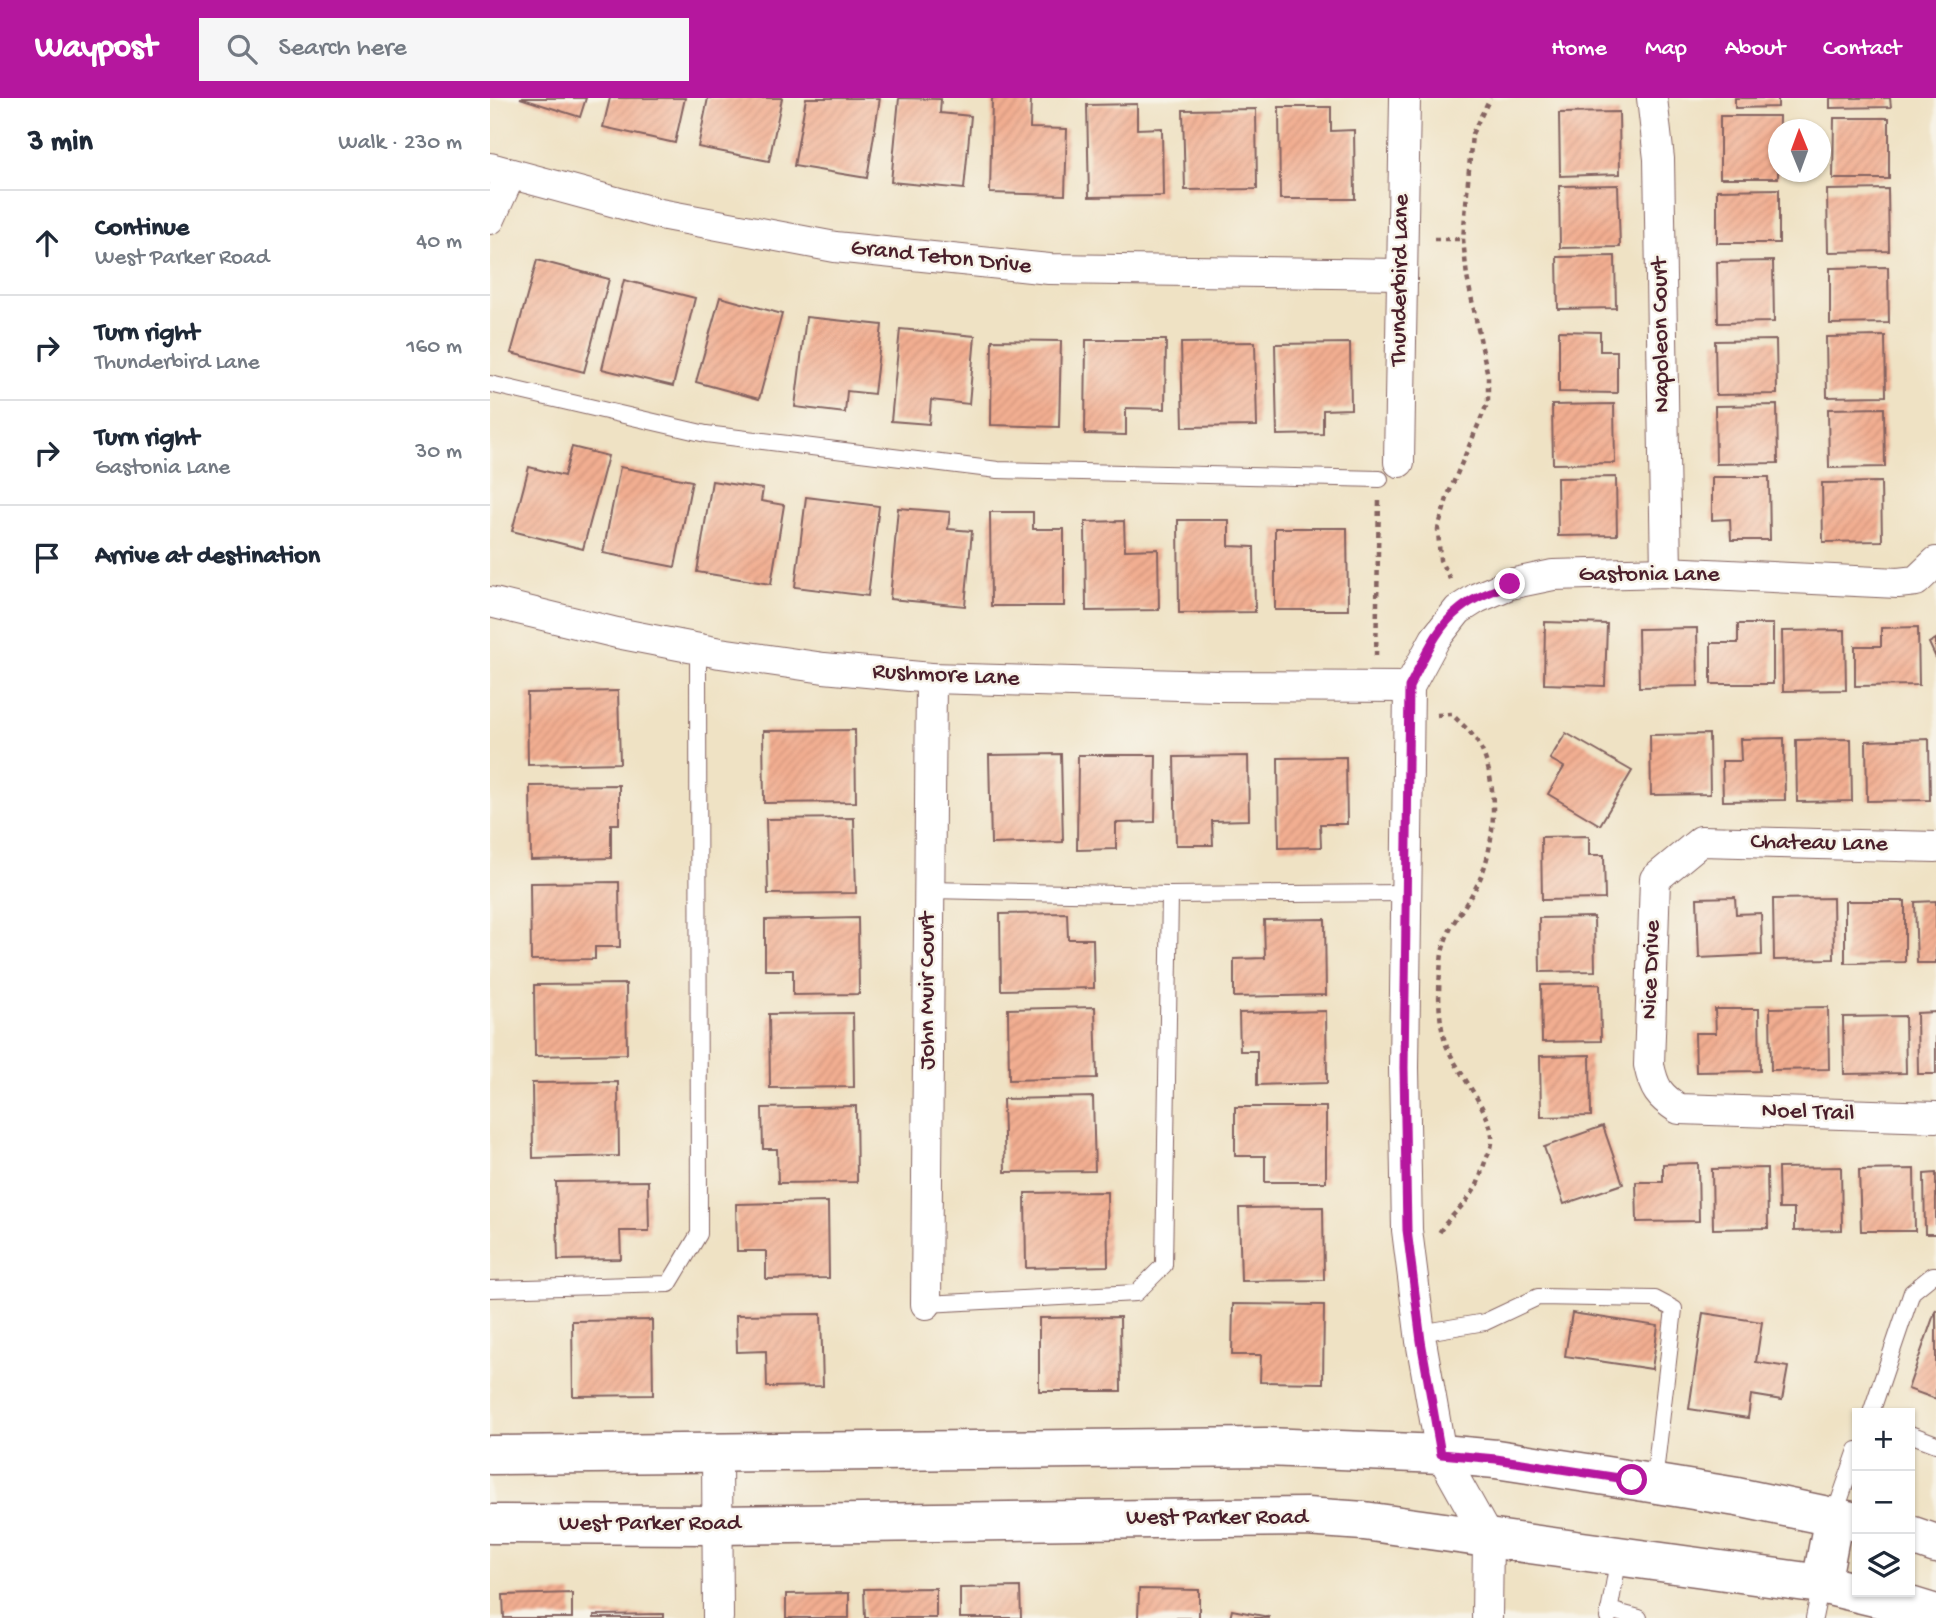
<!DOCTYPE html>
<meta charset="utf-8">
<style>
:root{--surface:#fff;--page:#f6f6f7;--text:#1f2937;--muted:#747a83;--line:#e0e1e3;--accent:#b5179e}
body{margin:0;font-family:"Gochi Hand",sans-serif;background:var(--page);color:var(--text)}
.controls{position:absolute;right:21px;bottom:21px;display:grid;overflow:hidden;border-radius:0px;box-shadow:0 2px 5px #0004}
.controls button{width:63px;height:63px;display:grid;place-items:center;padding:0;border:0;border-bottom:2px solid var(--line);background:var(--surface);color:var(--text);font:35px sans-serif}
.compass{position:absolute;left:1278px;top:21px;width:63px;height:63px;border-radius:50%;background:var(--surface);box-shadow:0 2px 5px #0004;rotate:359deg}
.stop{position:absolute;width:21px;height:21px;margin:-16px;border:5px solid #b5179e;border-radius:50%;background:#fff}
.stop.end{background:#b5179e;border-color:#fff;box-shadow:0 2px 7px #0008}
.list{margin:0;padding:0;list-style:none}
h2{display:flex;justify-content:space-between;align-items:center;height:91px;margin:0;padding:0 28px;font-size:30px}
h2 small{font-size:23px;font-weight:400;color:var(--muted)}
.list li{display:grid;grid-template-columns:46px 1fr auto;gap:21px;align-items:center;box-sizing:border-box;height:105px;padding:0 28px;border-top:2px solid var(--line)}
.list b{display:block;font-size:26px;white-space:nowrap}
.list p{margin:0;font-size:23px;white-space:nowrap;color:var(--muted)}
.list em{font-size:23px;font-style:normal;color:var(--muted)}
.icon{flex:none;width:38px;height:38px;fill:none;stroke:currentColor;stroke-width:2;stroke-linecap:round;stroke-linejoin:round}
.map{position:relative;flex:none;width:1446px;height:1520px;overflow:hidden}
header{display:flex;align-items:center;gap:42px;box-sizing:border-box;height:98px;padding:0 35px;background:var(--accent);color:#fff}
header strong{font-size:33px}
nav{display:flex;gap:38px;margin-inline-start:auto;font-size:24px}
.search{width:490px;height:63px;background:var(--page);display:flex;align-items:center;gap:18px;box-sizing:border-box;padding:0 24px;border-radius:0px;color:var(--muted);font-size:26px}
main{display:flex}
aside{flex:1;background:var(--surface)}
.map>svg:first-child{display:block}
.building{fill:url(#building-hatch)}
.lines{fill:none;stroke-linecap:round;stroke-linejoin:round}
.lane-casing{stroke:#846361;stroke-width:18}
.street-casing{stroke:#846361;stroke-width:32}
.secondary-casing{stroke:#846361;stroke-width:41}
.path{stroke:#846361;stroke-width:4.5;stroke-dasharray:5 5;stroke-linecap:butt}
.lane{stroke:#fff;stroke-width:16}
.street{stroke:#fff;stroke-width:30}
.secondary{stroke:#fff;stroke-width:38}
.route{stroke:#b5179e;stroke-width:9}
.labels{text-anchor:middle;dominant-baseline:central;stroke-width:5;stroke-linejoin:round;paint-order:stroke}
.street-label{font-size:24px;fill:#4a1f2b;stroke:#f7f3e8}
</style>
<header>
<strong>Waypost</strong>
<div class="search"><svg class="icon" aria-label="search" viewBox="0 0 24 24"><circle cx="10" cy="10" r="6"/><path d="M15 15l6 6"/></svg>Search here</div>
<nav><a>Home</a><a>Map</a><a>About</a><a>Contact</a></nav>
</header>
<main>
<aside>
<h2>3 min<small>Walk · 230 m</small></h2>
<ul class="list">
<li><svg class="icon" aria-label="ahead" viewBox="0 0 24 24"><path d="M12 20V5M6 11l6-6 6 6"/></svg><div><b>Continue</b><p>West Parker Road</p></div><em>40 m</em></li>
<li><svg class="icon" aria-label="right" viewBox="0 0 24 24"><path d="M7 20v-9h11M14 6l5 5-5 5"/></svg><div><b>Turn right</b><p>Thunderbird Lane</p></div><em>160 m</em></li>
<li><svg class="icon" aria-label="right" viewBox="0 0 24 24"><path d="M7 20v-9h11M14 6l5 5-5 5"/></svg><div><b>Turn right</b><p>Gastonia Lane</p></div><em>30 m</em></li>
<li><svg class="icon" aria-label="arrive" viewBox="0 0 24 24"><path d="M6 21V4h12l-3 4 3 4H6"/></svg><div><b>Arrive at destination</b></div></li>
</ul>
</aside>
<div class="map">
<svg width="1446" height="1520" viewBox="0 0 1446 1520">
<defs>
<pattern id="building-hatch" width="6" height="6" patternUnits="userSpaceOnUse" patternTransform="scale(1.75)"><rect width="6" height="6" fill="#f2ae91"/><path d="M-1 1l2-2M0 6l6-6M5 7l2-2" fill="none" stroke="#d1957d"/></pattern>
</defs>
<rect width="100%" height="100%" fill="#f7f3e8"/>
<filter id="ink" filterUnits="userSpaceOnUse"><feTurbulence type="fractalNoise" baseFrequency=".0143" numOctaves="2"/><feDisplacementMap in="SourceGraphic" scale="14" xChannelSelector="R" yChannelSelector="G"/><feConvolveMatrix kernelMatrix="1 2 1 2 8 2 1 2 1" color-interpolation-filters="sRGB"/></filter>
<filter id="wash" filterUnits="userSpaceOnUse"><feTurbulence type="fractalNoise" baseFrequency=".00686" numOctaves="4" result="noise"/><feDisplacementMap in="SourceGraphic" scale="28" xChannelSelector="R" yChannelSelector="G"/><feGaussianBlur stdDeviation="1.57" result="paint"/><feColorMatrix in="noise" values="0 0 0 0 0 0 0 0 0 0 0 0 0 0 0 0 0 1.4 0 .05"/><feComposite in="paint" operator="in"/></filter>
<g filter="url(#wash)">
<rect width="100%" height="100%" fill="#efe2c4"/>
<g id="blocks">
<g class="building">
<path d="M 30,0 L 96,0 L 90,19 Z"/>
<path d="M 120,0 L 195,0 L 185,45 L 113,29 Z"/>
<path d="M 218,0 L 292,0 L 279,63 L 208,49 Z"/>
<path d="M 316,0 L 390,0 L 377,80 L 304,68 Z"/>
<path d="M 409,0 L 451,1 L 450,15 L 481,18 L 474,91 L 401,84 Z"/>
<path d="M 502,0 L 541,0 L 540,30 L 577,31 L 575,97 L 500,95 Z"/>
<path d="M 1245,0 L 1288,0 L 1288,9 L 1245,10 Z"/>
<path d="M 1340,0 L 1400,0 L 1401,9 L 1340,10 Z"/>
<path d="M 647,6 L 647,31 L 672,30 L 673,98 L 599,99 L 597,7 Z"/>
<path d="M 789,9 L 841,9 L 841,33 L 864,32 L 865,101 L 790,101 Z"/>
<path d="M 766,11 L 767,91 L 695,92 L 693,12 Z"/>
<path d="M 1129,14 L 1130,76 L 1070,78 L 1069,15 Z"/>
<path d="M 1230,18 L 1289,18 L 1288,80 L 1230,80 Z"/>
<path d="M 1344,20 L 1399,20 L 1399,81 L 1343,81 Z"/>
<path d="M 1128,87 L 1130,149 L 1070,150 L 1069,88 Z"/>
<path d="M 1289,91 L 1289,145 L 1227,145 L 1227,92 Z"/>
<path d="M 1398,91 L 1399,153 L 1338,154 L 1337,92 Z"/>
<path d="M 1125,158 L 1126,210 L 1068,211 L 1067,159 Z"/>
<path d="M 47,162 L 119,181 L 94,274 L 21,255 Z"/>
<path d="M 1283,163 L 1284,224 L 1228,225 L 1227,164 Z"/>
<path d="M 1398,169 L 1399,225 L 1340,226 L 1340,170 Z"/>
<path d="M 134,182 L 205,200 L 183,288 L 112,271 Z"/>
<path d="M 230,199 L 292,216 L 269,301 L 206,284 Z"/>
<path d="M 316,219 L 392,227 L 384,296 L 357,293 L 355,315 L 305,309 Z"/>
<path d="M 410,231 L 485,238 L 479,306 L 441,302 L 439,326 L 401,323 Z"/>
<path d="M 1069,233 L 1110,234 L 1110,253 L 1127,253 L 1127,295 L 1069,294 Z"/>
<path d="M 1395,238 L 1396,298 L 1337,299 L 1336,239 Z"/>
<path d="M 502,242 L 571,243 L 569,329 L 501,327 Z"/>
<path d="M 596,242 L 676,242 L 675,311 L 636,310 L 636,337 L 595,336 Z"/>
<path d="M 1286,242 L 1287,296 L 1226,297 L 1225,243 Z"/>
<path d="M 765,244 L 767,328 L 693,329 L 691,245 Z"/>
<path d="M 860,245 L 861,311 L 833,312 L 833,336 L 787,337 L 785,246 Z"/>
<path d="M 1124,306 L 1125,365 L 1063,366 L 1062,307 Z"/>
<path d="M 1287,307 L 1288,365 L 1226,366 L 1225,308 Z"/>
<path d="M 1394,310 L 1395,369 L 1339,370 L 1338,311 Z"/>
<path d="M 82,349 L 118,358 L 93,451 L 22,433 L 39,369 L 74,378 Z"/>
<path d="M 130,369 L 202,383 L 185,469 L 113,455 Z"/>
<path d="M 1126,379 L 1127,437 L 1068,438 L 1067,380 Z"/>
<path d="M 1222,379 L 1279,379 L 1280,442 L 1241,442 L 1240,421 L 1222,422 Z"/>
<path d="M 222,383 L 273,391 L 271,403 L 294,407 L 281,486 L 207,474 Z"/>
<path d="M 1391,384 L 1392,443 L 1333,444 L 1332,385 Z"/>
<path d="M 316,399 L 389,408 L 378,498 L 305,489 Z"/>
<path d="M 408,410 L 460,414 L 458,431 L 482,433 L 475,508 L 400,501 Z"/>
<path d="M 500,414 L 543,414 L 543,431 L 574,431 L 574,508 L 501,508 Z"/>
<path d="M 688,422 L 739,422 L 739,448 L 764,449 L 765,514 L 689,515 Z"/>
<path d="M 634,423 L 635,452 L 668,451 L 669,512 L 596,513 L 595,424 Z"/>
<path d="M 785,430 L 857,430 L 858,512 L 785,512 Z"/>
<path d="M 1055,524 L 1117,526 L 1115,588 L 1054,586 Z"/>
<path d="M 1248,526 L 1283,526 L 1283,586 L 1221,586 L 1221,545 L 1248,545 Z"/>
<path d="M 1428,529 L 1429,587 L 1365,588 L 1365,548 L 1391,548 L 1391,530 Z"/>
<path d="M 1207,530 L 1208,588 L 1149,589 L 1148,531 Z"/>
<path d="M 1355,532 L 1356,592 L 1293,593 L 1292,533 Z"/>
<path d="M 1446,541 L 1446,560 L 1439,545 Z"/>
<path d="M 128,593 L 130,665 L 38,667 L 37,595 Z"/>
<path d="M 365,632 L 366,704 L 274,705 L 273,633 Z"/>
<path d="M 1076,635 L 1142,673 L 1110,727 L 1058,696 L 1074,669 L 1060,661 Z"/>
<path d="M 1219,636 L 1220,696 L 1161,697 L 1160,637 Z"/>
<path d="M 1294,640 L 1295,702 L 1233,703 L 1232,663 L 1251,663 L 1250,641 Z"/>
<path d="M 1361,641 L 1362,703 L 1307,704 L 1306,642 Z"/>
<path d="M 1439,641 L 1440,702 L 1377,703 L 1376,643 Z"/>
<path d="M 571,656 L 573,744 L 501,746 L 499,657 Z"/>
<path d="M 588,657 L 666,657 L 665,724 L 626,725 L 626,751 L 587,752 Z"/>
<path d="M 758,658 L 759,722 L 722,723 L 723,747 L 686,747 L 684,659 Z"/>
<path d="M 856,659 L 857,726 L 830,726 L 831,749 L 789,750 L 788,660 Z"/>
<path d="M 129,687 L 129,726 L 121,726 L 121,760 L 41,762 L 40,688 Z"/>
<path d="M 364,720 L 366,795 L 278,796 L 276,721 Z"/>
<path d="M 1099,738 L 1099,757 L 1114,757 L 1115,801 L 1052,802 L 1051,739 Z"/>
<path d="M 129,784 L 130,849 L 105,849 L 105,861 L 41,862 L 40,785 Z"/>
<path d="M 1245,799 L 1246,816 L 1271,815 L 1272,857 L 1209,860 L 1207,800 Z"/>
<path d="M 1343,800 L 1344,861 L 1284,862 L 1283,801 Z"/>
<path d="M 1355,803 L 1415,803 L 1415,864 L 1355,865 Z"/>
<path d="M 1446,803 L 1446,865 L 1427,865 L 1425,804 Z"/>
<path d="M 577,815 L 578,841 L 603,841 L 604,890 L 511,892 L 510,816 Z"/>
<path d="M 1104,819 L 1105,873 L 1050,874 L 1049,820 Z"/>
<path d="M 368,820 L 369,896 L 303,897 L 303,872 L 275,872 L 275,822 Z"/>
<path d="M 835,821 L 836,897 L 744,899 L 744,861 L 775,860 L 774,822 Z"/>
<path d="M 136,886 L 137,956 L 45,958 L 44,887 Z"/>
<path d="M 1110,886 L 1111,943 L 1052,944 L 1051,887 Z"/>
<path d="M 605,909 L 607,980 L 519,982 L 518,911 Z"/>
<path d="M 1338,909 L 1339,971 L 1281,972 L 1280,910 Z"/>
<path d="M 1225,911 L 1269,911 L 1270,973 L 1206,974 L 1205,935 L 1226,935 Z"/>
<path d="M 836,913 L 837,985 L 767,987 L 767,953 L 750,953 L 749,915 Z"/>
<path d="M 1446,914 L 1446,976 L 1428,976 L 1427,915 Z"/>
<path d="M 363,915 L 364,989 L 280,990 L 279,916 Z"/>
<path d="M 1415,918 L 1416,975 L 1354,976 L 1353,919 Z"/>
<path d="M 1100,957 L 1101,1018 L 1051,1019 L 1050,958 Z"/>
<path d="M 128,984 L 129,1058 L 43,1060 L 42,985 Z"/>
<path d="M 603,999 L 605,1073 L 515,1074 L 513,1001 Z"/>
<path d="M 366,1008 L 367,1084 L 288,1085 L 287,1051 L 273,1051 L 272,1010 Z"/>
<path d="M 745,1009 L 836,1009 L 836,1084 L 775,1084 L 775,1058 L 745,1058 Z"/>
<path d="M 1113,1028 L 1133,1086 L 1074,1106 L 1054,1049 Z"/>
<path d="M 1208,1065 L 1209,1123 L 1147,1124 L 1146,1084 L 1173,1084 L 1173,1066 Z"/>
<path d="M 1351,1069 L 1352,1132 L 1304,1133 L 1304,1111 L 1289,1111 L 1288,1070 Z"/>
<path d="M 1277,1070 L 1278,1130 L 1223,1131 L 1222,1071 Z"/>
<path d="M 1424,1071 L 1425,1133 L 1371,1133 L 1369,1072 Z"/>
<path d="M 1446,1075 L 1446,1136 L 1435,1136 L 1434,1076 Z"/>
<path d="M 158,1083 L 159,1133 L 130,1133 L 131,1161 L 68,1162 L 66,1084 Z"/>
<path d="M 617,1094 L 618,1168 L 536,1170 L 535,1095 Z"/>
<path d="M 338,1104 L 339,1180 L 276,1181 L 276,1153 L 247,1153 L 246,1106 Z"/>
<path d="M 833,1109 L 834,1182 L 751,1183 L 749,1110 Z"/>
<path d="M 743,1206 L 834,1207 L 833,1285 L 770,1284 L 771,1257 L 742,1257 Z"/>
<path d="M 1446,1211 L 1446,1301 L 1418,1291 Z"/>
<path d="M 1082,1215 L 1168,1228 L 1162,1271 L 1075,1258 Z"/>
<path d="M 1213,1215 L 1272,1224 L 1266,1264 L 1298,1269 L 1292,1302 L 1261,1297 L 1258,1320 L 1199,1311 Z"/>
<path d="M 331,1216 L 333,1288 L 277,1289 L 276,1253 L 247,1254 L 246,1217 Z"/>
<path d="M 630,1219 L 631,1293 L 549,1293 L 549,1220 Z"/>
<path d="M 162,1222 L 163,1297 L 83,1298 L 82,1223 Z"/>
<path d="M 530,1489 L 531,1520 L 470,1520 L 470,1490 Z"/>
<path d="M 446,1490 L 446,1520 L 375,1520 L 374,1491 Z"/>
<path d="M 649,1491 L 709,1492 L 709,1520 L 648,1520 Z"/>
<path d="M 82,1495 L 82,1520 L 14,1520 L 13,1497 Z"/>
<path d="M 359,1495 L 359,1520 L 296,1520 L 296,1496 Z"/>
<path d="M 742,1512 L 779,1519 L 779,1520 L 740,1520 Z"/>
<path d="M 174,1516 L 174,1520 L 104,1520 L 104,1517 Z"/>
</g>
</g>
</g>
<g filter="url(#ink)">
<use href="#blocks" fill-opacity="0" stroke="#846361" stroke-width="2"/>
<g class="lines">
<g class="lane-casing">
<g id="lane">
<path d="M 0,286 L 216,336 L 508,372 L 890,381"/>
<path d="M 439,792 L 680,797 L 916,795"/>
<path d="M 0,1191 L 179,1186 L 209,1136 L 208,551"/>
<path d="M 436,1206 L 646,1195 L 674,1167 L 680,797"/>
<path d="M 930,1235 L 995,1224 L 1048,1199 L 1165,1201 L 1184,1211 L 1164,1385"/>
<path d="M 1381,1315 L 1422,1194 L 1443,1177 L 1446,1177"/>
<path d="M 1420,1336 L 1446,1346"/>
<path d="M 1344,1418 L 1367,1352"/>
<path d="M 1119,1512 L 1149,1520"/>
<path d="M 1118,1520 L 1129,1458"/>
<path d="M 1324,1520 L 1331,1486"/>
</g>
</g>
<g class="street-casing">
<g id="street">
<path d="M 1162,0 L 1169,61 L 1176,474"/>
<path d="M 0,70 L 170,116 L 345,149 L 559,171 L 911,176"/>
<path d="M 0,121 L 20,77"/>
<path d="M 909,364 L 915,0"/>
<path d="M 0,504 L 127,535 L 230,555 L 334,570 L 441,580 L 728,588 L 919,589"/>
<path d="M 1446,749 L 1211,743 L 1165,781 L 1159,967 C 1164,991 1169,998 1189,1011 L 1446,1019"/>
<path d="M 436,1206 L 441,580"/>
<path d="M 227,1356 L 228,1520"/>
<path d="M 997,1520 L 998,1440 L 951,1356 L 931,1243 L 917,1132 L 914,970 L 919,589 L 945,541 L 968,512 L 987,500 L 1020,486 L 1063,477 L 1176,474 L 1408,485 L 1426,483 L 1446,464"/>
</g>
</g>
<g class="secondary-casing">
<g id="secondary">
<path d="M 0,1357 L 775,1349 L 951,1356 L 1006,1361 L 1142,1382 L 1247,1399 L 1367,1424"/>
<path d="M 0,1426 L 227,1427 L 816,1419 L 874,1423 L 1331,1486 L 1410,1505 L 1446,1516"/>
<path d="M 1420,1437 L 1446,1446"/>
<path d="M 1331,1486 L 1344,1418"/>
</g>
</g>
<g class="path">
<path d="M 944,141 L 973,141"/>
<path d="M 960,481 L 950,462 L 948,431 L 958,397 L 998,304 L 998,278 L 977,179 L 973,141 L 982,36 L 1000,0"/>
<path d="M 886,558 L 889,402"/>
<path d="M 947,617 L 962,616 C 969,624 978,631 984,639 C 1010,674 1007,745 989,783 C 975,813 954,828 951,864 C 948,889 948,920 955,944 C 965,973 1005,1016 1002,1044 C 1002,1050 997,1058 995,1064 C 992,1072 990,1081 986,1089 C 977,1106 959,1118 949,1135"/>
</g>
<use href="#lane" class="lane"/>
<use href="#street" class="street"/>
<use href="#secondary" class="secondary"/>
</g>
</g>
<g class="lines" filter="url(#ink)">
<path class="route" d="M 1020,486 C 1003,493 985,499 970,511 C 946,529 933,563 919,589 L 914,970 L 917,1132 L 931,1243 L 951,1356 L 1006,1361 L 1142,1382"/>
</g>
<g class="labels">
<g class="street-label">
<text transform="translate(451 160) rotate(6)">Grand Teton Drive</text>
<text transform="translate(911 182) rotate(-89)">Thunderbird Lane</text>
<text transform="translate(1172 237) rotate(-91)">Napoleon Court</text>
<text x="1159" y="477">Gastonia Lane</text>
<text transform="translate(456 578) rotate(3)">Rushmore Lane</text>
<text transform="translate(1329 746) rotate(1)">Chateau Lane</text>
<text transform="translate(1162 872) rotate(-88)">Nice Drive</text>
<text transform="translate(438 893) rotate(-90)">John Muir Court</text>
<text transform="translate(1318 1015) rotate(2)">Noel Trail</text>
<text x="727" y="1420">West Parker Road</text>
<text x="160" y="1426">West Parker Road</text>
</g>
</g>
</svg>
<div class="controls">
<button>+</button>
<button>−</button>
<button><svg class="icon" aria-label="layers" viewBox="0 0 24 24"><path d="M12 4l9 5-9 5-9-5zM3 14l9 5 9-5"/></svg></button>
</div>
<svg class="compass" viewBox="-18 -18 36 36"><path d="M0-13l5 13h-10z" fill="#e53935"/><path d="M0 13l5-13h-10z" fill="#747a83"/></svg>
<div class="stop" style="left:1142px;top:1382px"></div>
<div class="stop end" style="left:1020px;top:486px"></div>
</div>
</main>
